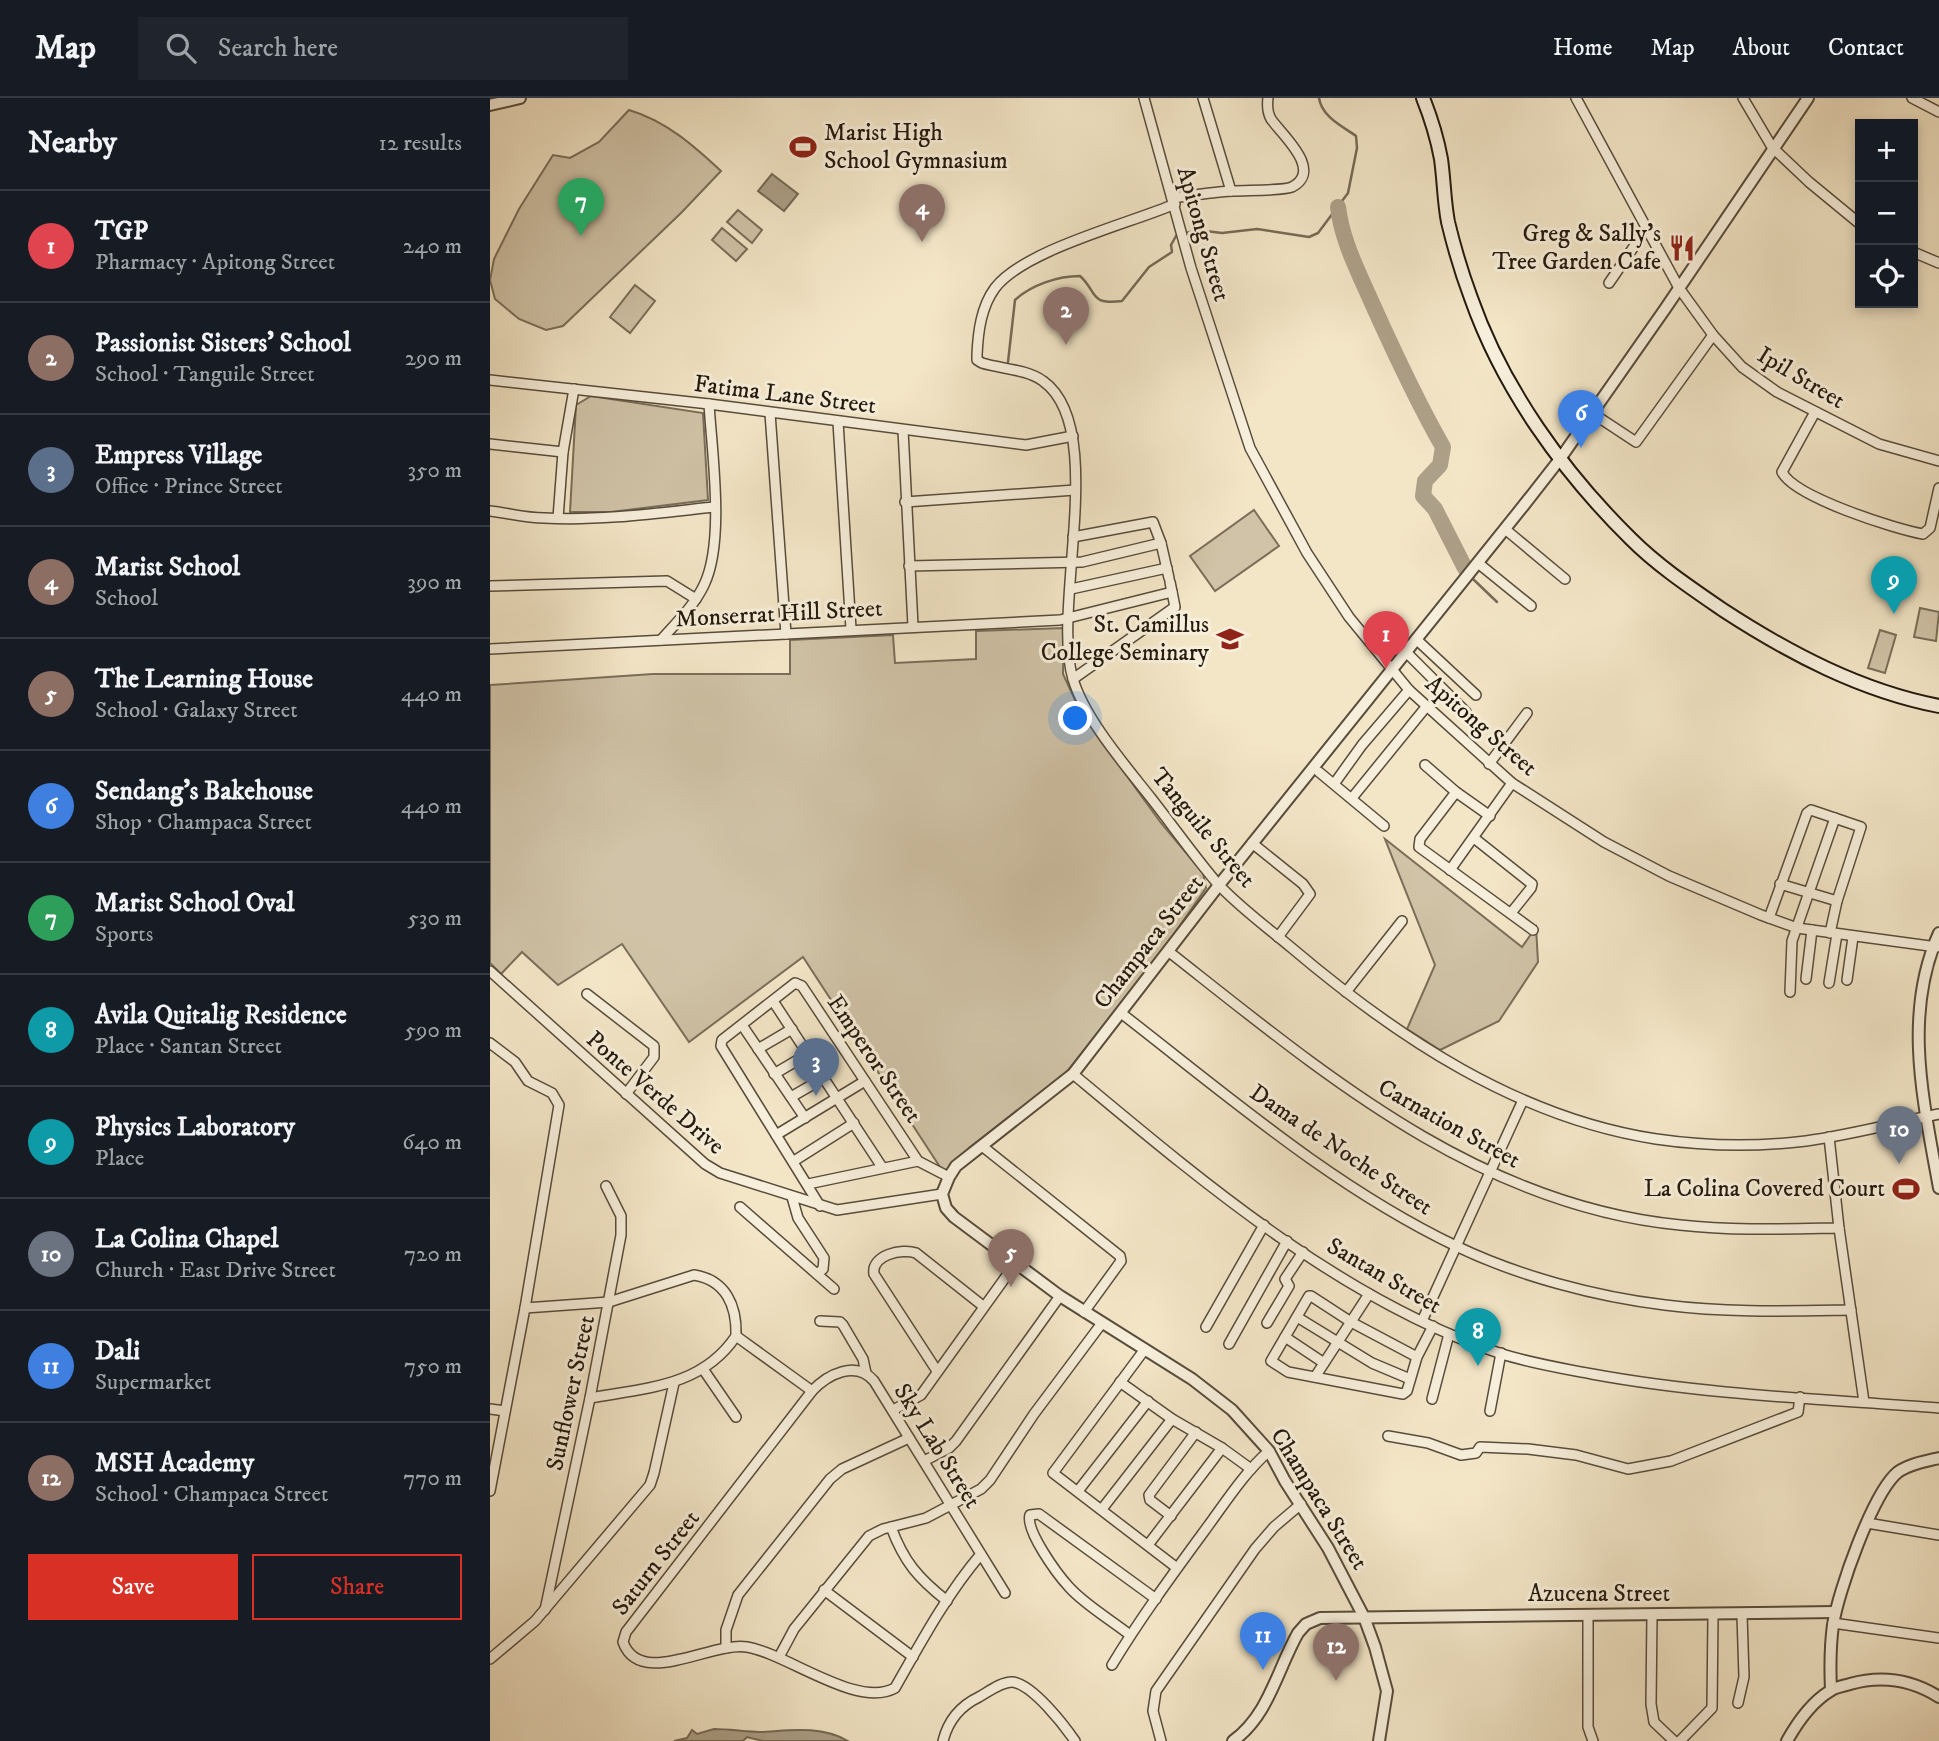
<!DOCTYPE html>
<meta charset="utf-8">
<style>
:root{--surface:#171b24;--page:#20242c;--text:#f1f3f6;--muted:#9ea1a6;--line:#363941;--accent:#d93025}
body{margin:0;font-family:"IM FELL DW Pica",serif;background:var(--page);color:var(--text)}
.controls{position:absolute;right:21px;top:21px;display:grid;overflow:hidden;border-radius:0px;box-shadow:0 4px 10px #0003}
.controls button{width:63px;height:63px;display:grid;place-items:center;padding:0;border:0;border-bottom:2px solid var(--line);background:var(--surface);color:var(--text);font:35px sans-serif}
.you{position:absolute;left:586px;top:621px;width:24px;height:24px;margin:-18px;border:5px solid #fff;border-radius:50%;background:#1a73e8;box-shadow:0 0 0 10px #1a73e833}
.badge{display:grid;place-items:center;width:46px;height:46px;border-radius:50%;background:var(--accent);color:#fff;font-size:23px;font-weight:700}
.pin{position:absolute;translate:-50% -58px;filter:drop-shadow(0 2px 4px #0008)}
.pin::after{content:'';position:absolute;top:37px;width:24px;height:21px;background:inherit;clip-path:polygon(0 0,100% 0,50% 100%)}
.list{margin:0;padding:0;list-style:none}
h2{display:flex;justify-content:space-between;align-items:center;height:91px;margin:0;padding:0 28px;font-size:30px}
h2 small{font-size:23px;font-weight:400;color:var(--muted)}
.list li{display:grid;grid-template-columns:46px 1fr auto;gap:21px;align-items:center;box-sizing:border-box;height:112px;padding:0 28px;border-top:2px solid var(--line)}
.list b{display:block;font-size:26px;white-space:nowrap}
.list p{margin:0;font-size:23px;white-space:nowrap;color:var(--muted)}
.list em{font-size:23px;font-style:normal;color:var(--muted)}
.actions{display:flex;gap:14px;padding:21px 28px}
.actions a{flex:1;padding:16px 0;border:2px solid var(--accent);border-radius:0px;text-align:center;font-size:24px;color:var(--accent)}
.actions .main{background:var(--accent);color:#fff}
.icon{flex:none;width:38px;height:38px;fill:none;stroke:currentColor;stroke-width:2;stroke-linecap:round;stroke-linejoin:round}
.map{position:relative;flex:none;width:1449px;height:1643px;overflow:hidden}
header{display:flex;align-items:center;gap:42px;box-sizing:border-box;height:98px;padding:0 35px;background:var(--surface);border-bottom:2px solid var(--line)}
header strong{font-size:33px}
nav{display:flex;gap:38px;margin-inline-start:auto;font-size:24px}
.search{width:490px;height:63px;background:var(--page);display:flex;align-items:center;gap:18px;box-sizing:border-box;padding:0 24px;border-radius:0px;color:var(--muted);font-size:26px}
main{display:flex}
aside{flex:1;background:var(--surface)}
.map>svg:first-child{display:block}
.green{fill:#d0c3a7;stroke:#7a6e5a;stroke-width:2}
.water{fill:#ada088;stroke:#766a57;stroke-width:2}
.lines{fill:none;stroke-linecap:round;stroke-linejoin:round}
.stream{stroke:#766a57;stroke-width:2.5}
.river{stroke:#ada088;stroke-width:16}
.minor-casing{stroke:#584c3c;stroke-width:12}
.tertiary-casing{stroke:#584c3c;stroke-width:14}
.secondary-casing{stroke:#24190d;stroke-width:16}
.minor{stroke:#f7efdb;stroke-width:9}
.tertiary{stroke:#f7efdb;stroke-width:10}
.secondary{stroke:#f7efdb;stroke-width:12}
.labels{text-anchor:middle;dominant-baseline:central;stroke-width:6;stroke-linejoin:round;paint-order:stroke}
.poi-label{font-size:24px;fill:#24190d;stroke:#f7efdb;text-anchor:end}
.street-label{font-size:24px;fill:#24190d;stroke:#f7efdb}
</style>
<header>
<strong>Map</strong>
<div class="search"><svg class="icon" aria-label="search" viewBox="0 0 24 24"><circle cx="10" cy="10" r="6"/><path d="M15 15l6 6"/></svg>Search here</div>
<nav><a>Home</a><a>Map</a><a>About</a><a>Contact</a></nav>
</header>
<main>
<aside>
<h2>Nearby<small>12 results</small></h2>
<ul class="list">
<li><span class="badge" style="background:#e0444e">1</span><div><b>TGP</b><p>Pharmacy · Apitong Street</p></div><em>240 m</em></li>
<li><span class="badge" style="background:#8d6e63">2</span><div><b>Passionist Sisters' School</b><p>School · Tanguile Street</p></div><em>290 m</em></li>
<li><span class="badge" style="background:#5c6f8a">3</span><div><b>Empress Village</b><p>Office · Prince Street</p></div><em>350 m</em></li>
<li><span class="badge" style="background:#8d6e63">4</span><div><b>Marist School</b><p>School</p></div><em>390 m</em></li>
<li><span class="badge" style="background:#8d6e63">5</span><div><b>The Learning House</b><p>School · Galaxy Street</p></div><em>440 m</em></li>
<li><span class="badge" style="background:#3f7fe0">6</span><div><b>Sendang's Bakehouse</b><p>Shop · Champaca Street</p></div><em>440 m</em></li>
<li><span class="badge" style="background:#2e9e5b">7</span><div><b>Marist School Oval</b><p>Sports</p></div><em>530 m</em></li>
<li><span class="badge" style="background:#0f9aa8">8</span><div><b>Avila Quitalig Residence</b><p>Place · Santan Street</p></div><em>590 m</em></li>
<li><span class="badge" style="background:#0f9aa8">9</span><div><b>Physics Laboratory</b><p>Place</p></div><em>640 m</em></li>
<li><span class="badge" style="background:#6b7280">10</span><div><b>La Colina Chapel</b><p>Church · East Drive Street</p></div><em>720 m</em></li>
<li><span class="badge" style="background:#3f7fe0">11</span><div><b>Dali</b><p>Supermarket</p></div><em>750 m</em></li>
<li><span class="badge" style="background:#8d6e63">12</span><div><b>MSH Academy</b><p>School · Champaca Street</p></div><em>770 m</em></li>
</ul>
<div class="actions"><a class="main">Save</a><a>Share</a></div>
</aside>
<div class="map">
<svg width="1449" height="1643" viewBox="0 0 1449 1643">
<rect width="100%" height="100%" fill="#f3e6c7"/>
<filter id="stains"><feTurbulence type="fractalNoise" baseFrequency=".00286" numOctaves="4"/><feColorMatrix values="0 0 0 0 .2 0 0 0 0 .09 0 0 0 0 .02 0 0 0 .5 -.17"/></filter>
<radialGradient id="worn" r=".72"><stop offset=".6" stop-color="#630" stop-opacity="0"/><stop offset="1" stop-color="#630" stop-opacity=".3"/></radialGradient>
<g class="green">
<path d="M 139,12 C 176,23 203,47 231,73 L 191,115 L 73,228 L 56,232 L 29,221 L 5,201 L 0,182 L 4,161 L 29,111 L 63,57 L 80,60 L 109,44 Z"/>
<path d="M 248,112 L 272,132 L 262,145 L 237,124 Z"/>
<path d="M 232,130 L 257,151 L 246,163 L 222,142 Z"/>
<path d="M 145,187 L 165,203 L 140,235 L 120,219 Z"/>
<path d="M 101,298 L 213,315 L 218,402 L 121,414 L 80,414 L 86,307 Z"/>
<path d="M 764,412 L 789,448 L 725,493 L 700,458 Z"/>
<path d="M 1430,510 L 1449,514 L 1446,543 L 1424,539 Z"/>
<path d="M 574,530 L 573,576 L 591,615 L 671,725 L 713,775 L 716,790 L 675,849 L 575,976 L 480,1049 L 457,1073 L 450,1069 L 313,859 L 199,944 L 132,846 L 68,887 L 32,854 L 11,876 L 0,865 L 0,587 L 163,576 L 300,576 L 300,542 L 403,537 L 405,565 L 486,561 L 486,533 Z"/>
<path d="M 1390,532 L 1406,537 L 1395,575 L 1378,570 Z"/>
<path d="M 895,741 L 1032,849 L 1046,829 L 1048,864 L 1009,923 L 950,952 L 917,931 L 945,867 Z"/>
</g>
<g class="water">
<path d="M 282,76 L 308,96 L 294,113 L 268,93 Z"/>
<path d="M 224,1631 C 240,1631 257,1634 273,1634 C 302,1632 332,1628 358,1643 L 273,1643 L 257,1639 L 253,1643 L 184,1643 L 197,1640 L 202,1632 L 207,1636 Z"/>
</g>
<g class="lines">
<g class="stream">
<path d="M 518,264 L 525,202 C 541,187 568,178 590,178 C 608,194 598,207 632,203 L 659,169 L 682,154 L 681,147 L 686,138 L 707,132 L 732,135 L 767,131 L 819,139 L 828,135 L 858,95 L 867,50 L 866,38 C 852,28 832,19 829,0"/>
<path d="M 983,481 L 1007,504"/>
</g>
<path class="river" d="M 848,109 C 852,143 868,173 882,205 C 904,254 926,302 953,349 L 950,367 L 935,383 L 933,398 L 945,411 L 975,470"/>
<g class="minor-casing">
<g id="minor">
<path d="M 654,0 L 701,170 L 760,350 L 817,455 L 859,519 L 919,592 L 1022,685 L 1114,744 L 1179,778 L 1271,817 L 1307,830 L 1447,849"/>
<path d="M 713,0 L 741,93"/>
<path d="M 1086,0 L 1189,190 L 1223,237 L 1252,269 L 1287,294 L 1389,346 L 1449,363"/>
<path d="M 1253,0 L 1282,49 L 1319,84 L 1370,126"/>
<path d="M 1422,0 L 1449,14"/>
<path d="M 683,100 C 703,97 723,94 743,93 C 755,92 793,93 802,89 C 834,72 791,36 781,21 C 777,14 777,8 778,0"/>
<path d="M 685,106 C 638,126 534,152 505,190 C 491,209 488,234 487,257 L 487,262 L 492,265 C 511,271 537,271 553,283 C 619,330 561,509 583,581 C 595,621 635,667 661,700 C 683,728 704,758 727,785 C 749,809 778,830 803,851 C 907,939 1028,1020 1166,1041 C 1214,1048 1267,1049 1316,1043 C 1360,1037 1405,1025 1449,1016"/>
<path d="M 1423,154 L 1449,165"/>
<path d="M 1119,185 L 1156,131"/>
<path d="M 0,282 L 219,306 L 536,347 L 583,338"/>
<path d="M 1325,314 L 1292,374 C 1304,399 1405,431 1433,436 L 1440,430 L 1449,390"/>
<path d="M 280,315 L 296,536"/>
<path d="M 1102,315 L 1146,344 L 1223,237"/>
<path d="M 348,324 L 361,531"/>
<path d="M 413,332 L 423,528"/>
<path d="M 0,346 L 73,354"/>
<path d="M 415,404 L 585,392"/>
<path d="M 0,413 C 18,415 36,420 54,420 C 111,423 168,415 224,409"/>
<path d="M 68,420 L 73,354 L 84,291"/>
<path d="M 1015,431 L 1075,481"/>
<path d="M 583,439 L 663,424 L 671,445 L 679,480"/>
<path d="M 988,465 L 1041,508"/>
<path d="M 419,468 L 592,464 L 671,445"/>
<path d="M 0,488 L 177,483 L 206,501"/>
<path d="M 581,491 L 677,470"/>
<path d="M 926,541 L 986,597"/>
<path d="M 171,542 C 186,525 204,508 214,487 C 235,444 222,355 219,306"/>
<path d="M 0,551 L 570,522 L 682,494"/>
<path d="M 915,553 L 976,614"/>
<path d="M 583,581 L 685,509 L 680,484"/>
<path d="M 999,666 L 1037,615"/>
<path d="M 935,667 L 966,694 L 1000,718"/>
<path d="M 829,674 L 894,728"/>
<path d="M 844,686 L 872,647 L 919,592"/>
<path d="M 966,694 L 930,741 L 929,749 L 1043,832"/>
<path d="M 862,700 L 936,609"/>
<path d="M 984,740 L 1042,786 L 1041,790 L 1021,815"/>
<path d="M 762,745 L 813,786 L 820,796 L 788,839"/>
<path d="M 960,772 L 1022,685"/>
<path d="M 1290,786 L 1347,803"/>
<path d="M 1279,820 L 1317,715 L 1321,712 L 1371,729 L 1347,803 L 1340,835"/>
<path d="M 678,853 C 832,974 986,1107 1190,1127 C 1243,1133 1296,1131 1349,1130"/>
<path d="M 0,873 L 215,1066 L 230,1075 L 347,1112 L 452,1096"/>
<path d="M 1316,881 L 1322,832"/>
<path d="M 1357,882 L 1363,839"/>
<path d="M 1339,885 L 1347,836"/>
<path d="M 856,894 L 912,823"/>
<path d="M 1300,894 L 1302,843 L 1345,720"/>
<path d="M 97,896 L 164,948 L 164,959 L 136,996"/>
<path d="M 283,903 L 392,1069"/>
<path d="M 631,915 C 738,998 843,1089 966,1148 C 1028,1178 1107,1199 1175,1207 C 1237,1215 1300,1213 1361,1212"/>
<path d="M 252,927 L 315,1020"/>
<path d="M 0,945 L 25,964 L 38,983 L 62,995 L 69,1007 L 35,1210 L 0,1393"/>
<path d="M 268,951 L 302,931"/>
<path d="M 284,976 L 318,956"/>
<path d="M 583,976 C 709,1081 852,1203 1009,1255 C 1039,1265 1071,1270 1102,1276 C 1216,1297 1333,1301 1449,1310"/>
<path d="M 301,999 L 334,980"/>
<path d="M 286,1037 L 375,983"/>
<path d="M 1339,1039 L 1349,1130 L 1374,1304"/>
<path d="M 492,1048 L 630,1158 L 631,1163 L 594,1214"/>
<path d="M 304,1063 L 364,1025"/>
<path d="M 318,1086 L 428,1063"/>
<path d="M 302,1099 L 308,1120 L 334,1160 L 333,1171 L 327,1176"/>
<path d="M 330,1108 L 231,948 L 232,942 L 305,885 L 312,888 L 428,1063 L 459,1079"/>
<path d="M 250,1109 L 344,1191"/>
<path d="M 35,1210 L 119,1204 L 204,1177 C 236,1182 247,1208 246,1238 C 212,1289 155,1290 100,1300"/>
<path d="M 807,1219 L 882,1265 L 920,1281"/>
<path d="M 330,1223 L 350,1224 L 353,1227 L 373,1261 L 376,1275"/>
<path d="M 932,1223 L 1033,1002"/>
<path d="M 777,1225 L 799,1188 L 795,1181 L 813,1154"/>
<path d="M 716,1229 L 774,1127"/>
<path d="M 246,1238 L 322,1293"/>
<path d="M 795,1239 L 834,1265"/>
<path d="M 739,1246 L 797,1143"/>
<path d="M 655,1251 L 563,1375 L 687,1470"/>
<path d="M 927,1259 L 861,1224 L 821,1198 L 819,1198 L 781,1263 L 798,1274 L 913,1296 L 917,1293 L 927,1259 L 943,1228"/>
<path d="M 213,1271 L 246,1319"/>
<path d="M 447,1273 L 384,1176 C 381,1157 412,1150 426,1155 L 493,1208"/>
<path d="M 825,1279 L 879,1196"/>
<path d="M 630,1284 L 682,1321 L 732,1350 L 761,1371"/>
<path d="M 942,1301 L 959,1236"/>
<path d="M 0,1311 L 15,1313"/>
<path d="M 403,1312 L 431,1297 L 525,1166"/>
<path d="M 1000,1313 L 1011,1255"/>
<path d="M 898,1338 L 938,1345 L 971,1357 L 986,1355 L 990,1349 L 1038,1351 L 1086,1357 L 1138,1371 L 1181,1363 L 1308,1314 L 1310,1299"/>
<path d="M 434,1363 L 459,1350 L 466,1343 L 570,1198"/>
<path d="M 588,1393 L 658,1303"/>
<path d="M 612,1411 L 682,1321"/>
<path d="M 681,1418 L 660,1402 L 659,1397 L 706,1334"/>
<path d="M 1377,1425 L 1449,1437"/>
<path d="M 401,1429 C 414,1464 428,1480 457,1503"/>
<path d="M 658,1447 L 732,1350"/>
<path d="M 491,1456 C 457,1496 431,1544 405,1590 C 367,1611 298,1556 257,1549 C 222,1543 150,1591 133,1544 L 136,1534 L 322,1293 C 338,1276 366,1262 384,1283 L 515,1495"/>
<path d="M 334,1492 L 423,1559"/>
<path d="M 55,1512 L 100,1300 L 131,1137 L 131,1118 L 116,1088"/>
<path d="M 1098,1517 L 1098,1629 L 1103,1643"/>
<path d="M 1162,1517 L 1161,1606 L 1164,1624 L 1184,1643"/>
<path d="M 1343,1525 L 1449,1540"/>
<path d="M 640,1537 C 621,1522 594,1506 579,1489 C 567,1476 535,1432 540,1417 L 549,1416 L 666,1501"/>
<path d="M 236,1550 L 236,1532 L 248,1497 L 340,1381 L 352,1371 L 419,1340"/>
<path d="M 289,1559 L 304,1531 L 379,1438 L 393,1431 L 436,1420 L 491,1391 L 500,1382 L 544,1316 L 612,1225"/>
<path d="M 0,1561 L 45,1523 L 160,1387 L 164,1375 L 184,1285"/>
<path d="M 622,1567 C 651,1519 685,1473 718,1428 C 737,1402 755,1374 779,1353"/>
<path d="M 1248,1605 L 1254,1579 L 1252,1517"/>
<path d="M 453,1643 C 458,1623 470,1608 489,1599 C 498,1594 512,1583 523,1584 C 543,1587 574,1627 585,1643"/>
<path d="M 671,1643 L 663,1613 L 666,1593 L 765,1451 L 784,1429 L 811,1406"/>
<path d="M 1190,1643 L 1222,1610 L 1223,1517"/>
</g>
</g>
<g class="tertiary-casing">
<g id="tertiary">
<path d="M 0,7 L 30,0"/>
<path d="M 1449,835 C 1412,917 1434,1006 1449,1090"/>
<path d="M 1341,1592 C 1340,1570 1340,1549 1343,1527 C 1348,1494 1383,1394 1408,1374 C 1419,1366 1436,1363 1449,1360"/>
<path d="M 743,1643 C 779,1617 787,1572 808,1535 L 816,1526 L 830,1520 L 1345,1514"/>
<path d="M 889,1643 L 897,1593 L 885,1549 L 874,1519 L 838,1450 L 795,1383 L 779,1353 L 742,1312 L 702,1281 L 570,1198 L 464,1119 L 456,1110 L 452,1096 L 459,1079 L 466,1068 L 583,976 L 729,787 L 1034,407 L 1070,361 L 1175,211 L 1318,0"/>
<path d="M 1297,1643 C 1307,1625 1322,1604 1340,1593 C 1345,1589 1354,1588 1360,1586 C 1392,1577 1422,1582 1449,1599"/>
</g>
</g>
<g class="secondary-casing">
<path id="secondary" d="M 933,0 C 941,20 947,39 951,61 C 954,82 954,103 958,124 C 964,149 972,176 981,200 C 1013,291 1073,374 1141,441 C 1168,468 1201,490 1233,512 C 1299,555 1371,593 1449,608"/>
</g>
<use href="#minor" class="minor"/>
<use href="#tertiary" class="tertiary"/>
<use href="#secondary" class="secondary"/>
</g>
<defs>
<g id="stadium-bare" transform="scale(2.1)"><path d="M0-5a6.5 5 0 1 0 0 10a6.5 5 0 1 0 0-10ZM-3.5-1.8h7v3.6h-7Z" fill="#8f2418" stroke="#f7efdb" stroke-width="2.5" paint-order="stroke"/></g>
<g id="restaurant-bare" transform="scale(2.1)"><path d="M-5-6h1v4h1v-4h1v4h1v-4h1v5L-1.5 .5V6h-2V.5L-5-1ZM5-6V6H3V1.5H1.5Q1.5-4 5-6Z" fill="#8f2418" stroke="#f7efdb" stroke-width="2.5" paint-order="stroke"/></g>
<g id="university-bare" transform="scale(2.1)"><path d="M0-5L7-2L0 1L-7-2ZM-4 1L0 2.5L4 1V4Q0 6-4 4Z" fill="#8f2418" stroke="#f7efdb" stroke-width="2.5" paint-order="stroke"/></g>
</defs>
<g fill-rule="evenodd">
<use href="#stadium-bare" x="313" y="49"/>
<use href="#restaurant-bare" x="1192" y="150"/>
<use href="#university-bare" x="740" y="541"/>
<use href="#stadium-bare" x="1416" y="1091"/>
</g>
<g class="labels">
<g class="poi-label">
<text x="334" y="35" text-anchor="start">Marist High<tspan x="334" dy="28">School Gymnasium</tspan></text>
<text x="1171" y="136">Greg &amp; Sally's<tspan x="1171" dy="28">Tree Garden Cafe</tspan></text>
<text x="719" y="527">St. Camillus<tspan x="719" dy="28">College Seminary</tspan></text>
<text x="1395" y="1091">La Colina Covered Court</text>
</g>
<g class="street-label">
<text transform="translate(713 136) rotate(74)">Apitong Street</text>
<text transform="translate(1311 280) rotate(31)">Ipil Street</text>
<text transform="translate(295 297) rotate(7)">Fatima Lane Street</text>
<text transform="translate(289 516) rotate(-3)">Monserrat Hill Street</text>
<text transform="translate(991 628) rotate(41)">Apitong Street</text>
<text transform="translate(713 730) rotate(50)">Tanguile Street</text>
<text transform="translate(659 844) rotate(-52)">Champaca Street</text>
<text transform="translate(384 961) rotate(56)">Emperor Street</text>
<text transform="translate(165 995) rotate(41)">Ponte Verde Drive</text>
<text transform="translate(959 1026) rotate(29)">Carnation Street</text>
<text transform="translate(851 1052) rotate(34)">Dama de Noche Street</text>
<text transform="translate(894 1178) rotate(30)">Santan Street</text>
<text transform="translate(81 1295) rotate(-78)">Sunflower Street</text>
<text transform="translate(447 1348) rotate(58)">Sky Lab Street</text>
<text transform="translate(829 1401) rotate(58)">Champaca Street</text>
<text transform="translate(166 1465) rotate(-52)">Saturn Street</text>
<text x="1109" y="1496">Azucena Street</text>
</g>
</g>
<rect width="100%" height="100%" filter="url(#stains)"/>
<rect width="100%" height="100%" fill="url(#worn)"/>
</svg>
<div class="controls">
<button>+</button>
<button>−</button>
<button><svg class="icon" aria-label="locate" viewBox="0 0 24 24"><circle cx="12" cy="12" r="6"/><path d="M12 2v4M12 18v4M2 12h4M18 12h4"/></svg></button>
</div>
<div class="you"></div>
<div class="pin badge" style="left:896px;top:571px;background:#e0444e">1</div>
<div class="pin badge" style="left:576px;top:247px;background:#8d6e63">2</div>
<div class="pin badge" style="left:326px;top:998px;background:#5c6f8a">3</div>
<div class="pin badge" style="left:432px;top:144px;background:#8d6e63">4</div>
<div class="pin badge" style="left:521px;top:1189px;background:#8d6e63">5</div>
<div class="pin badge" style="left:1091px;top:350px;background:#3f7fe0">6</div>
<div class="pin badge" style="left:91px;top:138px;background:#2e9e5b">7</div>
<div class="pin badge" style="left:988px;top:1268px;background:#0f9aa8">8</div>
<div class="pin badge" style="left:1404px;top:516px;background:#0f9aa8">9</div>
<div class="pin badge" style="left:1409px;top:1066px;background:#6b7280">10</div>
<div class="pin badge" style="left:773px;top:1572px;background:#3f7fe0">11</div>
<div class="pin badge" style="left:846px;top:1583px;background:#8d6e63">12</div>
</div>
</main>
